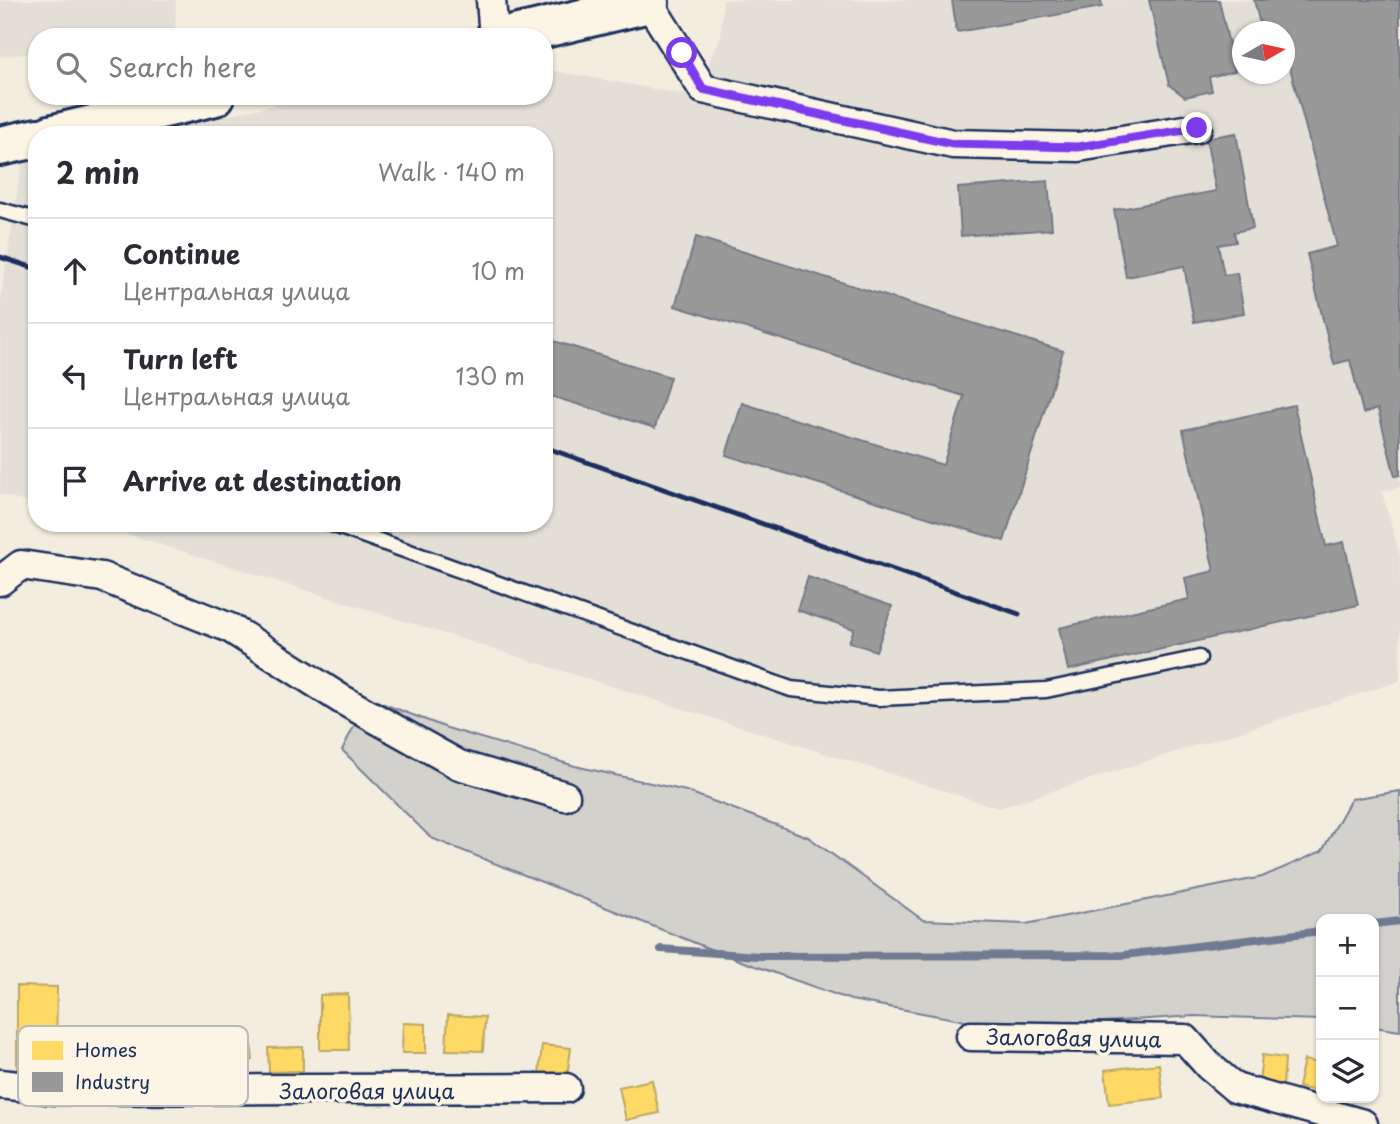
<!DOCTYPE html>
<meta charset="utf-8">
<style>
:root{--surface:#fff;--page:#f2f2f3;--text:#2b2b33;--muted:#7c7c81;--line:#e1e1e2}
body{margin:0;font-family:"Playpen Sans",sans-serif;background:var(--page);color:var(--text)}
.controls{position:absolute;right:21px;bottom:21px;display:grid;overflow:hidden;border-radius:14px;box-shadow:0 2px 5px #0004}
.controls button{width:63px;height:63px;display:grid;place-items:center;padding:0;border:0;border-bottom:2px solid var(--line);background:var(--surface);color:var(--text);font:35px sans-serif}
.compass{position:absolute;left:1232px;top:21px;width:63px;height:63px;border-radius:50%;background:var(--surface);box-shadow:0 2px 5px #0004;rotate:81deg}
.stop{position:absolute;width:21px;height:21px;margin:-16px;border:5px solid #7c3aed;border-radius:50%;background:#fff}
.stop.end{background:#7c3aed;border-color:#fff;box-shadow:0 2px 7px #0008}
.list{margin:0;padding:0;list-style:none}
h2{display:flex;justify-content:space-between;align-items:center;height:91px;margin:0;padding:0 28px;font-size:30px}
h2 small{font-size:23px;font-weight:400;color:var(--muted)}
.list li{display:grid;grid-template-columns:46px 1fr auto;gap:21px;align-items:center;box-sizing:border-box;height:105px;padding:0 28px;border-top:2px solid var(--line)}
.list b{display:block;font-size:26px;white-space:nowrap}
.list p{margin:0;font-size:23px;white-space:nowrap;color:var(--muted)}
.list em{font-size:23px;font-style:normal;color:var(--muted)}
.icon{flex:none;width:38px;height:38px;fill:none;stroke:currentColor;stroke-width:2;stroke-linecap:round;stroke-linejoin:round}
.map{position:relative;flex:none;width:1400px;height:1124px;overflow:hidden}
.search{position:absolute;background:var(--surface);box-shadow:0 2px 5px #0004;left:28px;top:28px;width:525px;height:77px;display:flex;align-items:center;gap:18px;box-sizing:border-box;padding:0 24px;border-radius:28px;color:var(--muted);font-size:26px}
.panel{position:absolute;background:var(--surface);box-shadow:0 2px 5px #0004;left:28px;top:126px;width:525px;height:406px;border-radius:28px}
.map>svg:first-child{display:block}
.built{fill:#e3dfd6;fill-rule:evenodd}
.green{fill:#d3d1cc;stroke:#778095;stroke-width:2}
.homes{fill:#ffd966;stroke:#bba664;stroke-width:2}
.industry{fill:#999;stroke:#737987;stroke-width:2}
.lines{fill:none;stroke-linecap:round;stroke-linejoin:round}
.stream{stroke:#707a91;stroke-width:8}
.lane-casing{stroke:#1b2f5e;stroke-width:19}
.street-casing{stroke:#1b2f5e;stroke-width:33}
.secondary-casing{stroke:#1b2f5e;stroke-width:44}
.lane{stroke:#fcf5e5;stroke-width:14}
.street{stroke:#fcf5e5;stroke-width:28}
.secondary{stroke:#fcf5e5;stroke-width:38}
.rail{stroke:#1b2f5e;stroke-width:5}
.route{stroke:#7c3aed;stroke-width:9}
.labels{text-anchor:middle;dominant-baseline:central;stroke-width:7;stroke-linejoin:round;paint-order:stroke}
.street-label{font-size:21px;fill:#1b2f5e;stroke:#fcf5e5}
.key{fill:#fcf5e5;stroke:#b8babc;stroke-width:2}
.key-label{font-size:19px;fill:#1b2f5e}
</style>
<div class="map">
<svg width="1400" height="1124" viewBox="0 0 1400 1124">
<rect width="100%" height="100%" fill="#f3ede0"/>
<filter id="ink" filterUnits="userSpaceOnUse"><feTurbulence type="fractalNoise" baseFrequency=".0143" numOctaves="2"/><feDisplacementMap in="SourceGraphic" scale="14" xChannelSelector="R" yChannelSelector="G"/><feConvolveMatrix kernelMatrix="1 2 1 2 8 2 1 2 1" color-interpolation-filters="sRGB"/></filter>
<g filter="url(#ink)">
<g class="built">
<path d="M 0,0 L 176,0 L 175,37 L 37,37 L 37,53 L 0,56 Z"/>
<path d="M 723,0 L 1400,0 L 1400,487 L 1382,492 L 1400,557 L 1400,681 L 999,808 L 92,523 L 544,523 L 544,135 L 132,135 L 318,96 L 544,96 L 544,69 L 693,96 L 721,37 ZM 1242,32 L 1284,32 L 1284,74 L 1242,74 Z"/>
<path d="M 37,154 L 37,506 L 0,494 L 0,301 L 23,157 Z"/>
</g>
<path class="green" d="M 368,698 L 447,728 L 575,766 L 686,791 L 808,837 L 923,920 L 1026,924 L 1262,877 L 1322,851 L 1351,799 L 1400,791 L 1400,1031 L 1374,1027 L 1374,919 L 1321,919 L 1321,1020 L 1194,1016 L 1073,1024 L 977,1023 L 851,1000 L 738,960 L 431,838 L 342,750 Z"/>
<g class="homes">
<path d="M 17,986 L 57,987 L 56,1070 L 17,1070 Z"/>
<path d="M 348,994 L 349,1050 L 320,1050 L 320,995 Z"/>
<path d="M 448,1015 L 485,1017 L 483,1051 L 446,1050 Z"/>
<path d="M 403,1023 L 426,1024 L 426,1053 L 402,1053 Z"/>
<path d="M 250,1034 L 253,1060 L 222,1063 L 220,1037 Z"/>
<path d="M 542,1045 L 571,1048 L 567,1077 L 539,1074 Z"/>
<path d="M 303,1047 L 303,1071 L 269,1072 L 268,1048 Z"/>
<path d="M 1262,1055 L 1285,1058 L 1283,1085 L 1259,1083 Z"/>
<path d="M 1304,1060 L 1321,1064 L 1321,1092 L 1298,1087 Z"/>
<path d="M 1159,1064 L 1163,1098 L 1109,1104 L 1105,1070 Z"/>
<path d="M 652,1080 L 659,1113 L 626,1120 L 619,1087 Z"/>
</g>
<g class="industry">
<path d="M 952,0 L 1101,0 L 1102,7 L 957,32 Z"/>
<path d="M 1149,0 L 1219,0 L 1235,71 L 1209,77 L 1212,91 L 1185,97 L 1169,85 Z"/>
<path d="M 1254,0 L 1400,0 L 1400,475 L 1395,476 L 1378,409 L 1363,413 L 1350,360 L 1334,364 L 1307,254 L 1337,246 L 1284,45 L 1284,32 L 1262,32 Z"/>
<path d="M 1236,133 L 1253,228 L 1234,232 L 1236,242 L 1218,245 L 1224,275 L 1237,273 L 1244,313 L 1194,322 L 1184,266 L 1126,277 L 1114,210 L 1216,191 L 1206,138 Z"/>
<path d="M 1048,181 L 1052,229 L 961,236 L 958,188 Z"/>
<path d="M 696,237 L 1063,351 L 1004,541 L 726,455 L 742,403 L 943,465 L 964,396 L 675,306 Z"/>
<path d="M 544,338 L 670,377 L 655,428 L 544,394 Z"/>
<path d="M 1294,405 L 1326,546 L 1344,542 L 1358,605 L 1068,670 L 1059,628 L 1189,599 L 1185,578 L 1214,571 L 1183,430 Z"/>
<path d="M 808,577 L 892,606 L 876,651 L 849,642 L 854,629 L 797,610 Z"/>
</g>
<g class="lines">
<g class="stream">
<path d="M 1374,924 L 1400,921"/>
<path d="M 661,949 L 758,956 L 1124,955 L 1321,931"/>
</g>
<g class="lane-casing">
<g id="lane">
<path d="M 0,210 L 37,220"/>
<path d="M 329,523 L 791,689 L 879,698 L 1046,690 L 1199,658"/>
</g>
</g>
<g class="street-casing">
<g id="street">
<path d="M 491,0 L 494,37"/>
<path d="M 652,0 L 649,3 L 703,89 L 953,144 L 1078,147 L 1197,128"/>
<path d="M 0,581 L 21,565 L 102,577 L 230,628 L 341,699 L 459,765 L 565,796"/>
<path d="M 971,1036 L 1185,1039 L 1209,1066 L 1235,1088 L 1363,1124"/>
<path d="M 0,1084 L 56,1090 L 566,1088"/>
</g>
</g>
<g class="secondary-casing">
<g id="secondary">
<path d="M 506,37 L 649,3"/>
<path d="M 50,135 L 215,96"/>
<path d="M 0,146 L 37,138"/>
</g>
</g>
<use href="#lane" class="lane"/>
<use href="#street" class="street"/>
<use href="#secondary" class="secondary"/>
<g class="rail">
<path d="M 0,257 L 37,269"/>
<path d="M 544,447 L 1019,614"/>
</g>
</g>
</g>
<g class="lines" filter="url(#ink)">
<path class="route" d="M 682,53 L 703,89 L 953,144 L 1078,147 L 1197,128"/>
</g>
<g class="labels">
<g class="street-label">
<text transform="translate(1074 1037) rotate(1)">Залоговая улица</text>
<text x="367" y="1090">Залоговая улица</text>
</g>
</g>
<rect x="18" y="1026" width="230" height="80" rx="10" class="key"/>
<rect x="32" y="1041" width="31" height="19" fill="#ffd966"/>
<rect x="32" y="1072" width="31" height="20" fill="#999"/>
<g class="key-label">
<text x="75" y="1057">Homes</text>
<text x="75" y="1089">Industry</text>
</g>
</svg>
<div class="controls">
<button>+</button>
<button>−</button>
<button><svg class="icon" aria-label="layers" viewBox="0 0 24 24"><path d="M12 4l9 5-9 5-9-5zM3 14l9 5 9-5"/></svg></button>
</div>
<svg class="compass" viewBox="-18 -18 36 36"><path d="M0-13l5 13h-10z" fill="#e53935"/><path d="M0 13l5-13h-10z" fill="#7c7c81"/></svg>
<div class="stop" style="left:682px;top:53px"></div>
<div class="stop end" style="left:1197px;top:128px"></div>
<div class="search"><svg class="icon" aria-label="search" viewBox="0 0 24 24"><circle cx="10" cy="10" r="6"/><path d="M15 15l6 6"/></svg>Search here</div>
<section class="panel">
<h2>2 min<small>Walk · 140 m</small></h2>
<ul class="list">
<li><svg class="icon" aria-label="ahead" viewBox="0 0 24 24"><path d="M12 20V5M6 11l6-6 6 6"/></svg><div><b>Continue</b><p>Центральная улица</p></div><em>10 m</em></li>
<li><svg class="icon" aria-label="left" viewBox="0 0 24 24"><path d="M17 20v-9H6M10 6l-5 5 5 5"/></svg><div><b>Turn left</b><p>Центральная улица</p></div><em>130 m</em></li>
<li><svg class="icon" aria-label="arrive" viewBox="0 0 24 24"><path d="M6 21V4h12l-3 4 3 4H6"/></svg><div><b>Arrive at destination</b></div></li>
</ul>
</section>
</div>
